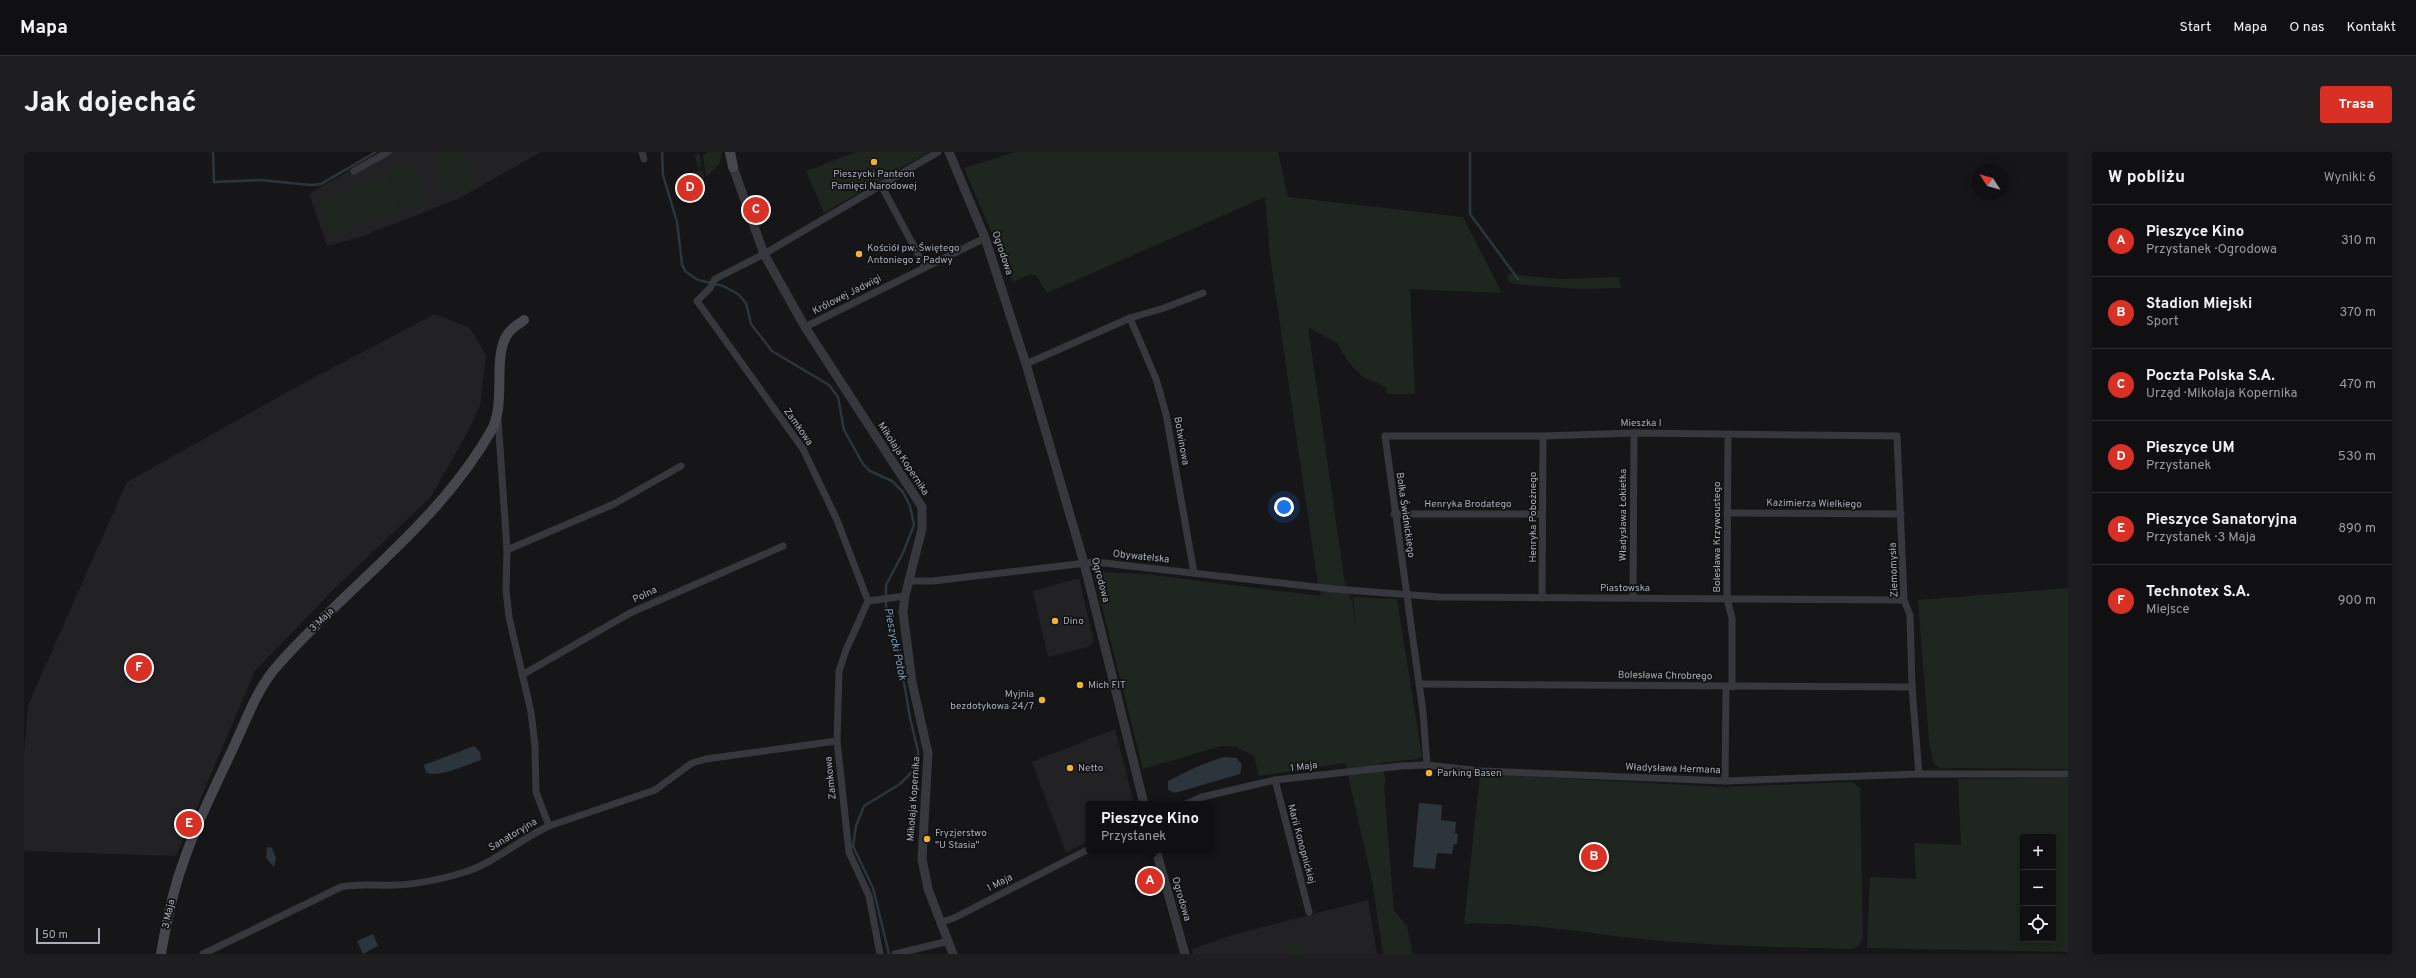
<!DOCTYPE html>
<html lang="pl">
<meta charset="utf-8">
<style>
:root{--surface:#101012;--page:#1e1e20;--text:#f1f3f6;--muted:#9c9d9f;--line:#303032;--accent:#d93025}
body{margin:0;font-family:Overpass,sans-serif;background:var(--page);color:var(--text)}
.controls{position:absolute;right:12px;bottom:12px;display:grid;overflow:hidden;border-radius:4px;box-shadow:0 2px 10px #0003}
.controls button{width:36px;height:36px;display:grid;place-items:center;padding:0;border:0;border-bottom:1px solid var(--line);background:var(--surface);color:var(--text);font:20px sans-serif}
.compass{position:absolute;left:1948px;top:12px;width:36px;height:36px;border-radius:50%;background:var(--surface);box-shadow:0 2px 10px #0003;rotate:306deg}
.scale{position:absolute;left:12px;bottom:10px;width:64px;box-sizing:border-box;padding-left:4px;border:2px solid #a8adb8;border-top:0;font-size:11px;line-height:14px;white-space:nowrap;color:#a8adb8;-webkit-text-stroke:3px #111113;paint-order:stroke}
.you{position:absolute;left:1260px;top:355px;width:14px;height:14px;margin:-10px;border:3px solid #fff;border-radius:50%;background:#1a73e8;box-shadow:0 0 0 6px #1a73e833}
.badge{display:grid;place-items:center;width:26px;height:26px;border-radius:50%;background:var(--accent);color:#fff;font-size:13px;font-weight:700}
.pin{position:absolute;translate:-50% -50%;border:2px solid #fff;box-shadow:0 1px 4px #0006}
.popup{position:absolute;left:1062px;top:649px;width:128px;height:52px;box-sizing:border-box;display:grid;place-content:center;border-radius:4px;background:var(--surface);filter:drop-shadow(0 1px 3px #0005);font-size:13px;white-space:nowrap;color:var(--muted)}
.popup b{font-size:15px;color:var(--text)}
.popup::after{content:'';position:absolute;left:50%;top:100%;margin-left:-8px;border:8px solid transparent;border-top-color:var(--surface)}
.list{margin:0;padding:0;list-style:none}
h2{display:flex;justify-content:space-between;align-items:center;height:52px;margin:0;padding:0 16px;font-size:17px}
h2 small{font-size:13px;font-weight:400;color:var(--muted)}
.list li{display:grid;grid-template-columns:26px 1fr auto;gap:12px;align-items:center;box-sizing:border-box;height:72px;padding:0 16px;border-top:1px solid var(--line)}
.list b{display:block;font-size:15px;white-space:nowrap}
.list p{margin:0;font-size:13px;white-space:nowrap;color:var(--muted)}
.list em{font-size:13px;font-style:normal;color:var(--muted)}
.icon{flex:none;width:22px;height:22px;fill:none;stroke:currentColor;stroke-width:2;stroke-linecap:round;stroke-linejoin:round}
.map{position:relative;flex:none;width:2044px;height:802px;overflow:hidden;border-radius:4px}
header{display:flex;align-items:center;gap:24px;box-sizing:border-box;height:56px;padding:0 20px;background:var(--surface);border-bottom:1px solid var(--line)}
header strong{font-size:19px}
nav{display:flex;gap:22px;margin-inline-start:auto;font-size:14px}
.intro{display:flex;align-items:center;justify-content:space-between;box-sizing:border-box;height:96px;padding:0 24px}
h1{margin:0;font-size:28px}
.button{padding:10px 18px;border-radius:4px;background:var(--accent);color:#fff;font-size:14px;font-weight:700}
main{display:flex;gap:24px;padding:0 24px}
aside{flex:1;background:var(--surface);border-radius:4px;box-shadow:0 2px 10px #0003}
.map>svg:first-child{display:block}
.built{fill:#222225}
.green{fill:#1e261f;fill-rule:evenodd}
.water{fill:#2c353c}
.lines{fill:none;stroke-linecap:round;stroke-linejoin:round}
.stream{stroke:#2c353c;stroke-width:2.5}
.minor{stroke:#37383d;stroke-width:7}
.tertiary{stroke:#37383d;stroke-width:9}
.secondary{stroke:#45474d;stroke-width:10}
.poi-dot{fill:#f2b134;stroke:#111113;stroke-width:1.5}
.labels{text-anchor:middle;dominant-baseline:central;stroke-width:3.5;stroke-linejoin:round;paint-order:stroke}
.poi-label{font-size:10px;fill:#a8adb8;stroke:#111113;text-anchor:start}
.street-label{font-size:10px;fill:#a8adb8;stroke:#111113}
.water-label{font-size:11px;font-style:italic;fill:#7f9bb3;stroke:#111113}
</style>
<header>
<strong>Mapa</strong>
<nav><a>Start</a><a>Mapa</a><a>O nas</a><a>Kontakt</a></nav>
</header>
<div class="intro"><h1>Jak dojechać</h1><a class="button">Trasa</a></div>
<main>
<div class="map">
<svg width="2044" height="802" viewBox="0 0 2044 802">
<rect width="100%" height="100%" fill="#161618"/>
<g class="built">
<path d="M 357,0 L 517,0 L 434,47 L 336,85 L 303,94 L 285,42 Z"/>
<path d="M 411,162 L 446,176 L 462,203 L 456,254 L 441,285 L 406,346 L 314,433 L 231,519 L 152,704 L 0,699 L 0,604 L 4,553 L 103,330 L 276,233 Z"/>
<path d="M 1055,426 L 1070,490 L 1064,495 L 1024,505 L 1009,439 Z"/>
<path d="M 1091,577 L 1110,652 L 1065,652 L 1065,689 L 1042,701 L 1008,610 Z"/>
<path d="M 1344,748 L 1353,802 L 1169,802 L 1168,797 L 1208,783 Z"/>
</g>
<g class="green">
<path d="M 411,0 L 442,0 L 452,35 L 423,43 Z"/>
<path d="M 683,0 L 698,0 L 695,12 L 682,25 L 679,3 Z"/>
<path d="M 832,0 L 905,0 L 800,61 L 782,19 Z"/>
<path d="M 991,0 L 1254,0 L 1264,45 L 1439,65 L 1478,141 L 1386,137 L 1391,242 L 1363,242 L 1362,235 L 1339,225 L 1325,211 L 1313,191 L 1284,175 L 1321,432 L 1328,449 L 1333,480 L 1329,445 L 1373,447 L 1398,605 L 1394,607 L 1356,611 L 1362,628 L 1360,634 L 1370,759 L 1383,774 L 1389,802 L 1359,802 L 1348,728 L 1321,611 L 1235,624 L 1230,604 L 1210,594 L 1197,594 L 1119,617 L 1071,427 L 1075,420 L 1121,422 L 1297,444 L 1293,426 L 1246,104 L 1241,45 L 1023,141 L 1012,123 L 1007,122 L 989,130 L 940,16 Z"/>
<path d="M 675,1 L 678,14 L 675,15 L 675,19 L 679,18 L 680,27 L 670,35 L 666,34 L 661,23 L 674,19 L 671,2 Z"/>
<path d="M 387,11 L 400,49 L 378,57 L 365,19 Z"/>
<path d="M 365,23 L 377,58 L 305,83 L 293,48 Z"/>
<path d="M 1483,122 L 1539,127 L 1595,125 L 1597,136 L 1555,137 L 1490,132 L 1485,130 Z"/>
<path d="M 2044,436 L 2044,617 L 1915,616 L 1910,612 L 1905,590 L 1894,448 Z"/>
<path d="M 1456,622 L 1700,635 L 1828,630 L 1836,636 L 1839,785 L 1834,795 L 1827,797 C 1760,795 1694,794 1627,788 C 1565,782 1502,769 1440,772 Z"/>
<path d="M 2044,626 L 2044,800 L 1843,796 L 1846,725 L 1892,727 L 1890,691 L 1937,693 L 1934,627 ZM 1999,685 L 2029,685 L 2029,787 L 1999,787 Z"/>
<path d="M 1265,791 L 1277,793 L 1284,802 L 1261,802 L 1261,793 Z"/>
</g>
<g class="water">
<path d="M 450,594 L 456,600 L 457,608 C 447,611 410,628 402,620 L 400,613 Z"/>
<path d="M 1199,605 L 1213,606 L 1218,613 L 1216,622 L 1151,641 L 1144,638 L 1144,629 L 1172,615 Z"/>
<path d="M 1395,651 L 1418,653 L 1417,668 L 1432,670 L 1431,681 L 1434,682 L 1433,692 L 1430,692 L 1428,702 L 1413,701 L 1411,717 L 1389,715 Z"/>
<path d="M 243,695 L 248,696 L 252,706 L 250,715 L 242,706 Z"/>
<path d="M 349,782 L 354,794 L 339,802 L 333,789 Z"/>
</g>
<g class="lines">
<g class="stream">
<path d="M 189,0 L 190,30 L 237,28 L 286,33 L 297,32 L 352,0"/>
<path d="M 638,0 L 639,23 L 653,70 L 658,112 L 661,119 L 674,128 L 699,134 L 714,142 L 722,151 L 727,172 L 748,199 L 805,233 L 814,245 L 820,278 L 839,312 L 846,319 L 868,329 L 879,340 L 886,354 L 890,373 L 879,401 L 862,433 L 862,455 L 874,495 L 886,566 L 894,599 L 894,614 L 876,632 L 840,654 L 832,674 L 829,694 L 849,736 L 865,802"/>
<path d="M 1446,0 L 1446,62 L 1494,127"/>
</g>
<g class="minor">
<path d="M 618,0 L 620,7"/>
<path d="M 330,19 L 364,0"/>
<path d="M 857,33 L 901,115"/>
<path d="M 1106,166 L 1132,227 L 1142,262 L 1170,421"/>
<path d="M 781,175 L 961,86"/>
<path d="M 1002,212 L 1106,166 L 1140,156 L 1179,141"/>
<path d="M 474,266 L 483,398 L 482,438 L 485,465 L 507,560 L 511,594 L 512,640 L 525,674"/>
<path d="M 1704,282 L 1703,447 L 1708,466 L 1708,535"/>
<path d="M 1703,361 L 1877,362"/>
<path d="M 1370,362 L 1518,362"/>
<path d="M 483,398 L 590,352 L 657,314"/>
<path d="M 885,429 L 909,429 L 1071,410 L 1310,437 L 1415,445 L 1880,448"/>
<path d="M 1518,446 L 1519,284"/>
<path d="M 1609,446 L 1610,281"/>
<path d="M 844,449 L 881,444"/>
<path d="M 498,523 L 606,461 L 759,394"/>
<path d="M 1395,532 L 1888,535"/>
<path d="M 1403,613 L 1399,560 L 1361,284 L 1519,284 L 1610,281 L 1873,284 L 1880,448 L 1886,463 L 1888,535 L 1895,622"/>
<path d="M 1251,628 L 1285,760"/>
<path d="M 1701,629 L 1702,535"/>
<path d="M 1162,652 L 1178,645 L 1251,628 L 1377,614 L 1403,613 L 1457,619 L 1701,629 L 1895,622 L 2044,622"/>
<path d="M 918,770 L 930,766 L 1065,697"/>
<path d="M 179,802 L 317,735 C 335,731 351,734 369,733 C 393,733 418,727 441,720 C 472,710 496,687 525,674 L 631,638 L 668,611 L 682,607 L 813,589"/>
<path d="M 856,802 L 845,744 L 825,700 L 813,589 L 815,519 L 822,498 L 844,449 L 813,368 L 779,297 L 673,149 L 686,136 L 691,127 L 740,102 L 914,0"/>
<path d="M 871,802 L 925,789"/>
</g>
<g class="tertiary">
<path d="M 925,0 L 961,86 L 1002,212 L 1060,411 L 1120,652"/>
<path d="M 709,15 L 740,102 L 781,175 L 898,355 L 898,377 L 881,444 L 879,460 L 888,530 L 904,601 L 898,707 L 904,737 L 929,802"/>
<path d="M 1132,698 L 1161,802"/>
</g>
<g class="secondary">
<path d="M 706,0 L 709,15"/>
<path d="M 137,802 C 142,772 148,742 158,714 C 172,672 192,633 211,592 C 223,566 234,535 254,513 C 324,434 414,372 467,279 C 483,252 468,207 483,183 C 487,176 494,173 500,168"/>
</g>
</g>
<g class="poi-dot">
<circle cx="850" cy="10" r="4"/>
<circle cx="835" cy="102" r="4"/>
<circle cx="1031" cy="469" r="4"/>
<circle cx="1056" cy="533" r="4"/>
<circle cx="1018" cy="548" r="4"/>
<circle cx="1046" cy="616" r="4"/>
<circle cx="1405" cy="621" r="4"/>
<circle cx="903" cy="687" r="4"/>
</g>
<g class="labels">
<g class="poi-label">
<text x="850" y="22" text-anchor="middle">Pieszycki Panteon<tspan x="850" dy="12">Pamięci Narodowej</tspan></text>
<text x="843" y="96">Kościół pw. Świętego<tspan x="843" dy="12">Antoniego z Padwy</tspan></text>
<text x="1039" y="469">Dino</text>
<text x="1064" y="533">Mich FIT</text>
<text x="1010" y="542" text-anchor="end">Myjnia<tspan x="1010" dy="12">bezdotykowa 24/7</tspan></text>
<text x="1054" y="616">Netto</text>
<text x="1413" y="621">Parking Basen</text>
<text x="911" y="681">Fryzjerstwo<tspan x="911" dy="12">"U Stasia"</tspan></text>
</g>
<g class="street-label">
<text transform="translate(978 101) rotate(71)">Ogrodowa</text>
<text transform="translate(823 143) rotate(-27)">Królowej Jadwigi</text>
<text x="1617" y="271">Mieszka I</text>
<text transform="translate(774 275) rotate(55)">Zamkowa</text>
<text transform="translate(1157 289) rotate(80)">Botwinowa</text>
<text transform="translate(879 307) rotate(57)">Mikołaja Kopernika</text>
<text x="1444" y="352">Henryka Brodatego</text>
<text transform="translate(1790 352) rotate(1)">Kazimierza Wielkiego</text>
<text transform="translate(1381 363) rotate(82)">Bolka Świdnickiego</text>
<text transform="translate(1599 363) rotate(-90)">Władysława Łokietka</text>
<text transform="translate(1509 365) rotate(-90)">Henryka Pobożnego</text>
<text transform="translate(1693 385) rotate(-90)">Bolesława Krzywoustego</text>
<text transform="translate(1117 405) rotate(6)">Obywatelska</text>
<text transform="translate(1870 418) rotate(-92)">Ziemomysła</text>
<text transform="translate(1076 428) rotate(75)">Ogrodowa</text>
<text x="1601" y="436">Piastowska</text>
<text transform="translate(621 443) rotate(-25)">Polna</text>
<text transform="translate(298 468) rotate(-44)">3 Maja</text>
<text transform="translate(1641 524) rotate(1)">Bolesława Chrobrego</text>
<text transform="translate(1280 615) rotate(-7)">1 Maja</text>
<text transform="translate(1649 617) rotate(2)">Władysława Hermana</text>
<text transform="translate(807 626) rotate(-96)">Zamkowa</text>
<text transform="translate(890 647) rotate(-86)">Mikołaja Kopernika</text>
<text transform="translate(489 683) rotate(-31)">Sanatoryjna</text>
<text transform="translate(1277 692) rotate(75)">Marii Konopnickiej</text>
<text transform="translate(976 731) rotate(-27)">1 Maja</text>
<text transform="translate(1157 747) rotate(74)">Ogrodowa</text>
<text transform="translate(145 762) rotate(-78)">3 Maja</text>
</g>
<g class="water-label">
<text transform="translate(871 492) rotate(78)">Pieszycki Potok</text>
</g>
</g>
</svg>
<div class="controls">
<button>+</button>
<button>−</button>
<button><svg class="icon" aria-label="locate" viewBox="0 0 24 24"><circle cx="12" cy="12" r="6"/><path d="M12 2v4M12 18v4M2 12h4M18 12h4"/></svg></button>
</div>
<svg class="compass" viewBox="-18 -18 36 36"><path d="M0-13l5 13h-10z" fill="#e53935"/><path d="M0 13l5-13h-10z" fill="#9c9d9f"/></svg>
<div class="scale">50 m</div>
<div class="you"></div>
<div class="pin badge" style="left:1126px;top:729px">A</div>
<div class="popup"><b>Pieszyce Kino</b>Przystanek</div>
<div class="pin badge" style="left:1570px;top:705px">B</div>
<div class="pin badge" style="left:732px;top:58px">C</div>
<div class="pin badge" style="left:666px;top:36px">D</div>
<div class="pin badge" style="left:165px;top:672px">E</div>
<div class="pin badge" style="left:115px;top:516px">F</div>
</div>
<aside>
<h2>W pobliżu<small>Wyniki: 6</small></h2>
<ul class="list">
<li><span class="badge">A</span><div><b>Pieszyce Kino</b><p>Przystanek · Ogrodowa</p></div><em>310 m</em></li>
<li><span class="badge">B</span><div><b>Stadion Miejski</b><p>Sport</p></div><em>370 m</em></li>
<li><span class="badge">C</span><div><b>Poczta Polska S.A.</b><p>Urząd · Mikołaja Kopernika</p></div><em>470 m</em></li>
<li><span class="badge">D</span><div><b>Pieszyce UM</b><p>Przystanek</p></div><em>530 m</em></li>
<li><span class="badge">E</span><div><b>Pieszyce Sanatoryjna</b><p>Przystanek · 3 Maja</p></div><em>890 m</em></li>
<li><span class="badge">F</span><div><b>Technotex S.A.</b><p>Miejsce</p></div><em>900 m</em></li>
</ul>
</aside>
</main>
